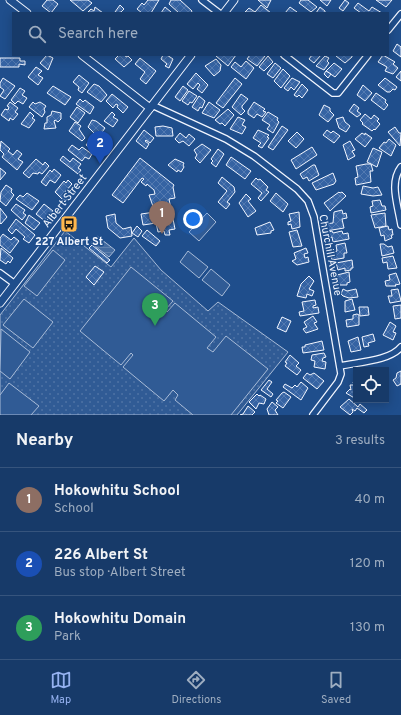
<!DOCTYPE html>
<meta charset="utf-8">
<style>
:root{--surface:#173a69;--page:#244571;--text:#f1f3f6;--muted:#9eadc0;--line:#36547d;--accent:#95b2f1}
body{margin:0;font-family:Overpass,sans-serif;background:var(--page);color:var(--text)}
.controls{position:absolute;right:12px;bottom:12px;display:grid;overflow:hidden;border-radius:0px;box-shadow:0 2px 10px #0003}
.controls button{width:36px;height:36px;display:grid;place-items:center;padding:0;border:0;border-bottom:1px solid var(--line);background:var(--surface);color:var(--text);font:20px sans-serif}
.you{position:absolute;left:193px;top:219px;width:14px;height:14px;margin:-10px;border:3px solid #fff;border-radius:50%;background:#1a73e8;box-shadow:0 0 0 6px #1a73e833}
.badge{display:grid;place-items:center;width:26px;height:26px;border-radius:50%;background:var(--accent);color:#fff;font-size:13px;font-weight:700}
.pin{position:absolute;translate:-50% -33px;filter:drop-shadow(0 1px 2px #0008)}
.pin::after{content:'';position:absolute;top:21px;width:14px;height:12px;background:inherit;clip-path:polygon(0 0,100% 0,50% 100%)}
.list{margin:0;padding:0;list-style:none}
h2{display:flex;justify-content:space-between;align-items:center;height:52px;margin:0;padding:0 16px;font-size:17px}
h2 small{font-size:13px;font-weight:400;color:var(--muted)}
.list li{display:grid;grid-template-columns:26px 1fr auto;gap:12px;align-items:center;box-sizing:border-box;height:64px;padding:0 16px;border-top:1px solid var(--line)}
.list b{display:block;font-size:15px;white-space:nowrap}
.list p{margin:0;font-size:13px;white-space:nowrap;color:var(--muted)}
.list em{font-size:13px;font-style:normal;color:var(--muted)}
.icon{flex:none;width:22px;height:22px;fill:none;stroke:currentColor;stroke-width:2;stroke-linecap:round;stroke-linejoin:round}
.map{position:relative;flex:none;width:401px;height:415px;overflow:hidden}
.search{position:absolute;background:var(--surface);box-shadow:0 2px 10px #0003;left:12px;right:12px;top:12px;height:44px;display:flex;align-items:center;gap:10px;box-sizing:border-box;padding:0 14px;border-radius:0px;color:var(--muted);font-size:15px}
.sheet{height:244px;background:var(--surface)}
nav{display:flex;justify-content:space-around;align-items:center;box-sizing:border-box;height:56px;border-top:1px solid var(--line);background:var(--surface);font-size:11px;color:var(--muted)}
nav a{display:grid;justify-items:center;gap:2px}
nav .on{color:var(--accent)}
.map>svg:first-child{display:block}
.park{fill:url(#park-dots);stroke:#a8bbd7}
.built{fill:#305b95;stroke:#a8bbd7}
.water{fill:url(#water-rules);stroke:#a8bbd7}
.building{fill:url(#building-cross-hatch);stroke:#f2f6ff}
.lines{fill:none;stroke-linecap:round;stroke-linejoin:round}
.minor-casing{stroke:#f2f6ff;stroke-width:8}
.tertiary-casing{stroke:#f2f6ff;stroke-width:9}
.secondary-casing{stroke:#f2f6ff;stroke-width:9}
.minor{stroke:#1f4e8c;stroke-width:5.5}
.tertiary{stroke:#1f4e8c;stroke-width:7}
.secondary{stroke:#1f4e8c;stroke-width:7}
.labels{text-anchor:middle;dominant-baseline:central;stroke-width:3;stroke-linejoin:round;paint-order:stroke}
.street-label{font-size:11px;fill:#f2f6ff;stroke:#1f4e8c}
.poi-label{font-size:11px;font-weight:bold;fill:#f2f6ff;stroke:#1f4e8c}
</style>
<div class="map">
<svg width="401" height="415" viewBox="0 0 401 415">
<defs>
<pattern id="park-dots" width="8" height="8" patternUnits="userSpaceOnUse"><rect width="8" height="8" fill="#305b95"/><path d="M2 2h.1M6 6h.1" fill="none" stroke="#4e73a5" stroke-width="1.8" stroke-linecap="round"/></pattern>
<pattern id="water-rules" width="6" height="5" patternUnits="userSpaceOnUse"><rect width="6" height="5" fill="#446ba0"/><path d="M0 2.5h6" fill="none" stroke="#5f81ae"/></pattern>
<pattern id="building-cross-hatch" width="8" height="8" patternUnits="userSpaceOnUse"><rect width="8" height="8" fill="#3563a3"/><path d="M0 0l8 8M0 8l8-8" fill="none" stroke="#537ab1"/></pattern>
</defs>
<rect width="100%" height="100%" fill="#1f4e8c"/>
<path class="park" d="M 65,231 L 111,267 L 134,238 L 161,270 L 208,311 L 218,302 L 288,352 L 237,415 L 0,415 L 0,315 Z"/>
<g class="built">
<path d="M 207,213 L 216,222 L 199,241 L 189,232 Z"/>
<path d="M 53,250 L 65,260 L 37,296 L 24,286 Z"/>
<path d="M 188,251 L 208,267 L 199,278 L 180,262 Z"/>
<path d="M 131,267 L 173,301 L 165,310 L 167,312 L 175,303 L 216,337 L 207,348 L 213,352 L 226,336 L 268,369 L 231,415 L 193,415 L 175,400 L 178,395 L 173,390 L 164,401 L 123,367 L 133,355 L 131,353 L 121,365 L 80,331 Z"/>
<path d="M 211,269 L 230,285 L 222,296 L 202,280 Z"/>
<path d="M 24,299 L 53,322 L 33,348 L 3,325 Z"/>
<path d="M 1,329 L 30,352 L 10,379 L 0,371 Z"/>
<path d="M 9,383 L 39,406 L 31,415 L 0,415 L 0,395 Z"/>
</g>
<path class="water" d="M 97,236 L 115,250 L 109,257 L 91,243 Z"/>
<g class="building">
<path d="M 47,0 L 53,0 L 58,4 L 51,13 L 42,6 Z"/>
<path d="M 70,0 L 88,0 L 92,3 L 83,11 Z"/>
<path d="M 148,0 L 159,0 L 151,13 L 142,13 L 137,9 L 142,3 L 144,5 Z"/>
<path d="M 171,0 L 180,0 L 192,11 L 191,13 L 179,13 L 169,4 Z"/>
<path d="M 258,0 L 271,0 L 267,8 Z"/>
<path d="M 301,0 L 308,0 L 317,7 L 311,12 L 299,3 Z"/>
<path d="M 320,0 L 331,0 L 327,6 Z"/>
<path d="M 345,0 L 349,3 L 343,11 L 339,8 Z"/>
<path d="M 376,0 L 392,0 L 386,7 Z"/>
<path d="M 358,3 L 369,11 L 372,7 L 382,13 L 361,13 L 354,8 Z"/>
<path d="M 120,5 L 124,9 L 121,12 L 116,13 L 115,12 Z"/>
<path d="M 261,5 L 271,13 L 245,12 L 249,8 L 255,12 Z"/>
<path d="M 95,7 L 103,13 L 88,12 L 91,9 L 94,11 Z"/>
<path d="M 165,7 L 171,12 L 170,13 L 161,13 Z"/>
<path d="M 290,7 L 297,12 L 295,13 L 285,13 Z"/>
<path d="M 320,7 L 325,11 L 325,13 L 316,13 Z"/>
<path d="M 397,44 L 401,47 L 401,57 L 393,51 Z"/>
<path d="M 47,55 L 53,58 L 48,70 L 40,63 Z"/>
<path d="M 119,55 L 125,55 L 126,57 L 128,56 L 132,60 L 124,67 L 115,59 Z"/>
<path d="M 163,55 L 167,55 L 173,59 L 169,68 L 165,66 L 167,64 L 161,59 Z"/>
<path d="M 217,55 L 236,55 L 228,66 L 216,56 Z"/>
<path d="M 250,55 L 263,55 L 265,56 L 257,66 L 247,59 Z"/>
<path d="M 312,55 L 321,55 L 314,63 L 309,59 Z"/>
<path d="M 337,55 L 352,55 L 352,57 L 345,63 L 336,56 Z"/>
<path d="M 383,55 L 395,62 L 393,64 L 398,68 L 393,74 L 385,71 L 387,67 L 378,62 Z"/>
<path d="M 268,56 L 273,62 L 264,71 L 259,67 Z"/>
<path d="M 325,56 L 329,58 L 327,61 L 329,63 L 324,70 L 316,66 Z"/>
<path d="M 0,58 L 20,58 L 20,61 L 25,61 L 25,65 L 19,64 L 19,67 L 0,67 Z"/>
<path d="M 140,58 L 156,71 L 146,84 L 140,79 L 145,72 L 135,64 Z"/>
<path d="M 216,59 L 221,65 L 220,71 L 214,76 L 205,66 Z"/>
<path d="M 246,61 L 254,68 L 246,79 L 231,67 L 235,62 L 241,67 Z"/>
<path d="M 275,63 L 281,68 L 273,78 L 267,74 Z"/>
<path d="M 334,63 L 342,69 L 335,77 L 326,71 Z"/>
<path d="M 36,67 L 42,71 L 38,75 L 43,78 L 38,85 L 28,77 Z"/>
<path d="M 283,69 L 290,76 L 281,88 L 274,81 Z"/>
<path d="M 326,71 L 331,74 L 328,78 L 324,74 Z"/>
<path d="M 401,71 L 401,81 L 396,77 Z"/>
<path d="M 196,73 L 208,85 L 202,93 L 197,89 L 200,85 L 198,83 L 193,89 L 187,84 Z"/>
<path d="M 79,75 L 89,83 L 82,93 L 78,90 L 79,87 L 73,82 Z"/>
<path d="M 3,78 L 15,86 L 5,99 L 0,96 L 4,90 L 0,87 L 0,83 Z"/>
<path d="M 235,78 L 242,84 L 223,108 L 216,103 Z"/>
<path d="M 292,78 L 300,82 L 294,90 L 291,87 L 288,91 L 284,88 Z"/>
<path d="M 385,78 L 397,87 L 395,90 L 393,89 L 390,92 L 387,92 L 378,85 Z"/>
<path d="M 94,84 L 99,86 L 107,95 L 101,102 L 87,92 Z"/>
<path d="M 302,84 L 308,90 L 302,98 L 299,95 L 297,97 L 294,95 Z"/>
<path d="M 363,85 L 372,93 L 365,101 L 357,95 Z"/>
<path d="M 53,86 L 71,97 L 65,105 L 47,93 Z"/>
<path d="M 183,86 L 188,90 L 180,101 L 175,97 Z"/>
<path d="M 20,88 L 25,91 L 22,95 L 27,98 L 23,104 L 18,101 L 15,104 L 11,100 Z"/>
<path d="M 189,91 L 197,96 L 192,103 L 190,102 L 188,105 L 182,101 Z"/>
<path d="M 376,93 L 386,100 L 385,102 L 388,105 L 384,110 L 371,100 Z"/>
<path d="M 112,94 L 128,107 L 123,113 L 117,107 L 118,105 L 116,104 L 113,108 L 106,101 Z"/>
<path d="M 241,94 L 248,99 L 242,106 L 242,108 L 245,111 L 241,115 L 232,107 Z"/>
<path d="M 199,96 L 205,101 L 202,108 L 200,107 L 198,111 L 192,107 Z"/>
<path d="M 80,99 L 83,102 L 85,100 L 94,107 L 90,114 L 76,104 Z"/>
<path d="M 10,102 L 18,108 L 15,112 L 18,114 L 13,120 L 10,118 L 9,121 L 1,115 L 5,109 L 8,110 L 9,107 L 7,106 Z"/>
<path d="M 33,102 L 35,104 L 40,102 L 46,106 L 44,109 L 45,112 L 42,117 L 29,107 Z"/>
<path d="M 209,102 L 220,110 L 214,118 L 202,113 Z"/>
<path d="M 254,102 L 265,109 L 263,111 L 266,112 L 262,117 L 257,114 L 254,118 L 248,114 L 248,111 Z"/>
<path d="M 354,104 L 359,108 L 357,111 L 361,114 L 357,117 L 349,111 Z"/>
<path d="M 324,105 L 330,108 L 330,111 L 334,115 L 328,122 L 319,115 Z"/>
<path d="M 77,107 L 85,113 L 78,123 L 70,117 Z"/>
<path d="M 228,109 L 234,115 L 225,126 L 222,123 L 220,124 L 215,120 Z"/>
<path d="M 52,111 L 61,113 L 61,119 L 58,122 L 55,120 L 54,121 L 56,128 L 44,129 L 45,123 L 47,123 L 47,117 L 51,115 Z"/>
<path d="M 30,112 L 34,116 L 32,118 L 35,120 L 29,128 L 21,124 Z"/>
<path d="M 112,112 L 115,115 L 113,117 L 118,120 L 113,127 L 104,121 Z"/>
<path d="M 268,112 L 278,118 L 277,120 L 279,122 L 273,133 L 267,129 L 270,125 L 262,120 Z"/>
<path d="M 365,114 L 371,119 L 374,115 L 379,119 L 377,121 L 380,124 L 375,130 L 374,129 L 372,131 L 362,124 L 363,123 L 360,120 Z"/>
<path d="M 238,117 L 245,120 L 242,125 L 246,127 L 242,134 L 230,129 Z"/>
<path d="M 343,117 L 345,122 L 350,126 L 346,132 L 339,128 L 336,119 Z"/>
<path d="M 92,120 L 96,121 L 105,128 L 100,135 L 97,136 L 88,127 Z"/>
<path d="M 75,122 L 81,126 L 79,129 L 85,138 L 82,141 L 69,131 Z"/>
<path d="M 163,126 L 172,128 L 173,136 L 156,136 L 155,127 Z"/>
<path d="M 282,126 L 288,130 L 273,150 L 268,147 Z"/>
<path d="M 395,127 L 399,133 L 401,133 L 400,146 L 388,132 Z"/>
<path d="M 144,130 L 154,138 L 150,143 L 146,140 L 145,141 L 149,144 L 146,149 L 136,141 Z"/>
<path d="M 258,130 L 269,135 L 267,137 L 269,138 L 262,148 L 258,146 L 261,143 L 253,138 Z"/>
<path d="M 327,130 L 331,133 L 333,131 L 340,136 L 334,143 L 323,135 Z"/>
<path d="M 297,132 L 304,139 L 296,148 L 288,141 Z"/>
<path d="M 180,133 L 186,138 L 189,134 L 195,139 L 189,146 L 183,141 L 179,143 L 175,139 Z"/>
<path d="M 362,133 L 365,135 L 365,133 L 372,138 L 365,147 L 355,139 Z"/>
<path d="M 389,139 L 396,145 L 391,156 L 379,148 L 384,142 L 386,143 Z"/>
<path d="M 90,140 L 103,147 L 97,154 L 86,145 Z"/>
<path d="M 1,141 L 10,149 L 8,151 L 13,155 L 17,150 L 22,154 L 18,159 L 23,162 L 17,170 L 2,157 L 4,154 L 0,150 Z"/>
<path d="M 350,141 L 355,150 L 352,151 L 355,156 L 348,160 L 343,145 Z"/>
<path d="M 202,144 L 211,150 L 200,163 L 195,158 L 197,155 L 194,150 Z"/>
<path d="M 72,145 L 79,150 L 82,147 L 92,154 L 89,159 L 85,157 L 82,161 L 68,150 Z"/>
<path d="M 312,147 L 317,155 L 296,169 L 291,160 Z"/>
<path d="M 373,148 L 382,152 L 377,167 L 367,162 Z"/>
<path d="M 218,149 L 224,154 L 216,167 L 211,163 L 213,161 L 211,159 Z"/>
<path d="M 63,156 L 70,162 L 73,158 L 81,164 L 78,168 L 81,170 L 78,174 L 60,160 Z"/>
<path d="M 231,157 L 251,171 L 245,179 L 226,165 Z"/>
<path d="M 140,158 L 174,185 L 173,187 L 175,198 L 169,199 L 175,229 L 169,230 L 170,235 L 165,235 L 164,231 L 158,232 L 156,223 L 143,225 L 141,214 L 155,212 L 149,195 L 155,194 L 154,190 L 147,184 L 146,186 L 141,182 L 144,179 L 142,178 L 123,203 L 112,195 Z"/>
<path d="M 36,159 L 43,165 L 45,162 L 49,166 L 42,174 L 39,172 L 38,174 L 33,173 L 29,178 L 23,173 Z"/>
<path d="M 175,159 L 184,163 L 183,165 L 184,167 L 181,172 L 178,170 L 177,172 L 168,165 Z"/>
<path d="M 366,164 L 371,164 L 373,171 L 370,171 L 371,182 L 356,185 L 355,178 L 358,177 L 356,166 Z"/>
<path d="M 313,165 L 315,165 L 319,175 L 309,181 L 307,177 L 303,179 L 300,174 Z"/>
<path d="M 0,168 L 6,173 L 0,180 Z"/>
<path d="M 54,169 L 61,175 L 55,183 L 50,180 L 46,186 L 41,182 L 50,170 L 52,172 Z"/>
<path d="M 333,173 L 336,181 L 334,184 L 316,190 L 312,183 Z"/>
<path d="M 222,177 L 234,187 L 235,192 L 227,202 L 230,204 L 226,209 L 218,202 L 227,191 L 218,183 Z"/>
<path d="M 256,178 L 258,180 L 260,179 L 268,187 L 266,190 L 269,192 L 261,201 L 258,198 L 262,193 L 251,184 Z"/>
<path d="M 68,180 L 72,184 L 65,192 L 69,196 L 65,202 L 55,192 L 64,181 L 66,183 Z"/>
<path d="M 6,185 L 12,189 L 11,192 L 14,195 L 6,206 L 0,201 L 1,192 Z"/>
<path d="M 363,186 L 373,188 L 378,187 L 382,195 L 373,196 L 361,194 Z"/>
<path d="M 339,192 L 340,193 L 342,192 L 346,196 L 330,211 L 324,203 Z"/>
<path d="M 27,193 L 39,201 L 32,210 L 16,199 L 20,195 L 23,197 Z"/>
<path d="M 276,193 L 288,204 L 283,212 L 270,201 Z"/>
<path d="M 246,194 L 251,199 L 248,201 L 256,211 L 248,217 L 239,203 Z"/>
<path d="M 380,200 L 382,206 L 385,206 L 386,210 L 371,213 L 370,207 L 373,206 L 372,201 Z"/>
<path d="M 16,204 L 25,210 L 23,213 L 26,215 L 22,220 L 11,210 Z"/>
<path d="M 44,204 L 53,211 L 46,222 L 36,214 Z"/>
<path d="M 0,208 L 7,217 L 1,224 L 0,223 Z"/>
<path d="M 342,210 L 343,214 L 346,213 L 347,218 L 342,219 L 344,228 L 326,231 L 324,224 L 333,223 L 334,212 Z"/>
<path d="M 299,212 L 300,227 L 292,229 L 291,224 L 288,225 L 288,222 L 291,221 L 289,214 Z"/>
<path d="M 385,213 L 386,226 L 375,228 L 371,215 Z"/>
<path d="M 115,214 L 116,223 L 123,229 L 131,227 L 132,236 L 120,238 L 108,228 L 106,216 Z"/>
<path d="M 29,215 L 40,223 L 34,230 L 25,223 Z"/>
<path d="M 16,219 L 35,235 L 29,243 L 23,239 L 25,237 L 16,229 L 12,234 L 8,230 Z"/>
<path d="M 270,222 L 274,230 L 271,231 L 271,233 L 257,235 L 255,228 Z"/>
<path d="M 137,226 L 142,231 L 138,237 L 132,233 Z"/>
<path d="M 388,226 L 389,230 L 392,229 L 393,235 L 391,235 L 392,238 L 385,241 L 384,235 L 381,236 L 379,228 Z"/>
<path d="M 147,230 L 160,241 L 156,246 L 142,236 Z"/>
<path d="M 297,230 L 302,246 L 293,247 L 289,232 Z"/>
<path d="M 332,231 L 333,233 L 342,231 L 343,234 L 348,233 L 349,239 L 333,242 L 332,237 L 326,239 L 325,233 Z"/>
<path d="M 3,234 L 11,240 L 14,237 L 19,241 L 10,253 L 0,245 L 0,238 Z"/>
<path d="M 345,243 L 347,253 L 344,253 L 344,258 L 332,260 L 331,254 L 337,251 L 336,245 Z"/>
<path d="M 380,244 L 384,244 L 388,247 L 392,246 L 394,253 L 382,256 Z"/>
<path d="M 92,245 L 110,260 L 107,263 L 89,248 Z"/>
<path d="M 1,248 L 13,258 L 10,263 L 8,261 L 6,264 L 0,260 Z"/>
<path d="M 306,248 L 308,253 L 304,254 L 305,258 L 308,257 L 309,262 L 297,265 L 292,261 L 296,259 L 294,253 Z"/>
<path d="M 393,256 L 397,268 L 388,269 L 387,262 L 383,263 L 382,258 Z"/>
<path d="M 352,260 L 353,268 L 351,268 L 351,270 L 345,271 L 345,268 L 338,270 L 336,263 Z"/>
<path d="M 95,266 L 104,272 L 94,285 L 86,277 Z"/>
<path d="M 349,272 L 350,282 L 347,283 L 347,285 L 339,285 L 337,275 Z"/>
<path d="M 396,273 L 400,284 L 395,285 L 396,286 L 386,286 L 385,281 L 390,280 L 389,275 Z"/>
<path d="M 309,276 L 314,281 L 309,289 L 314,291 L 312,296 L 307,294 L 306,298 L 297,296 L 301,284 Z"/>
<path d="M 343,289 L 347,291 L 356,289 L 358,297 L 349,298 L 343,296 L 341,294 Z"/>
<path d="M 398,289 L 401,301 L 390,303 L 388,296 L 392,296 L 391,290 Z"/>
<path d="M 352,299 L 355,310 L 345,312 L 345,301 Z"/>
<path d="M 315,300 L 316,305 L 313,306 L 313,308 L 318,307 L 319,313 L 300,316 L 299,312 L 304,311 L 302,302 Z"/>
<path d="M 401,305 L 401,318 L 395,319 L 393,306 Z"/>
<path d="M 359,307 L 368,307 L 369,315 L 360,316 Z"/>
<path d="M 357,314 L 359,315 L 359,325 L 347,327 L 346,320 L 353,319 L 353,315 Z"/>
<path d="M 313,316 L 317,322 L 314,323 L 318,329 L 306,333 L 303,329 L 307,327 L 304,322 Z"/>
<path d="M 282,317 L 291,321 L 286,332 L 277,328 Z"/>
<path d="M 390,322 L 396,326 L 393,332 L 396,333 L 393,340 L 383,335 Z"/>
<path d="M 373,334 L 375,341 L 368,343 L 369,346 L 364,347 L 362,337 Z"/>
<path d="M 358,337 L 361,350 L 351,352 L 348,341 Z"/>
<path d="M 322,341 L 324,350 L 303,353 L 302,347 L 305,347 L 305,345 Z"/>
<path d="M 324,353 L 326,357 L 323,358 L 322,361 L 326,362 L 325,369 L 314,367 L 315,361 L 311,360 L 312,355 Z"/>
<path d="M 290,355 L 299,363 L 296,366 L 301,370 L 297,375 L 285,366 L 287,363 L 285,362 Z"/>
<path d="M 401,371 L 401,384 L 397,386 L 393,380 L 396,378 L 397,373 Z"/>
<path d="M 307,373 L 310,375 L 314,373 L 324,381 L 317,389 L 303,378 Z"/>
<path d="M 269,380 L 272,382 L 267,389 L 273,394 L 271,397 L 261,390 Z"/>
<path d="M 356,381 L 356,399 L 346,393 L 350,389 L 351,390 L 350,385 L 354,385 L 353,382 Z"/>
<path d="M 301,382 L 308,388 L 301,400 L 283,387 L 285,384 L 292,388 L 295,385 L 297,387 Z"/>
<path d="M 284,392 L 291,397 L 283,408 L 276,403 L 278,401 L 276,400 L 282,393 Z"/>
<path d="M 257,394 L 259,396 L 260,395 L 266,399 L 264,404 L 259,403 L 256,409 L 249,402 Z"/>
<path d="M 349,399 L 358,407 L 360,404 L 367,410 L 364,413 L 357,408 L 355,411 L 352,409 L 353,412 L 350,415 L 340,407 Z"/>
<path d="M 272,402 L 278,407 L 275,410 L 278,415 L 269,415 L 267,409 Z"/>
<path d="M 248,406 L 255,412 L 252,415 L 240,415 L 243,414 Z"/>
</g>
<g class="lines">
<g class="minor-casing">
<g id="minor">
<path d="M 202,0 L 219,13"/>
<path d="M 388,30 L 401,14"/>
<path d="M 284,55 L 333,93 L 338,93 L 368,55"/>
<path d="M 152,105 L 226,139 L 254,156 L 297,189 L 308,201 L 314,217 L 341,374 L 338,382 L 313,415"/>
<path d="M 401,167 C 389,183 398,205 401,225"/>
<path d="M 0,273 L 15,284"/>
<path d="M 340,366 C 358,362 390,361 401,347"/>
</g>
</g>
<g class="tertiary-casing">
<g id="tertiary">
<path d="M 10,0 L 27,13"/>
<path d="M 82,55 L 150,108"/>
</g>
</g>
<g class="secondary-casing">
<g id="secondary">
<path d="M 224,13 L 234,0"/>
<path d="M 0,303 L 191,55"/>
</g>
</g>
<use href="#minor" class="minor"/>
<use href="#tertiary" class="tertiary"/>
<use href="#secondary" class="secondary"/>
</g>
<defs>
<g id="bus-square" transform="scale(0.9)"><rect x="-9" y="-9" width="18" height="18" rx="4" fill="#ffb74d" stroke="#1f4e8c"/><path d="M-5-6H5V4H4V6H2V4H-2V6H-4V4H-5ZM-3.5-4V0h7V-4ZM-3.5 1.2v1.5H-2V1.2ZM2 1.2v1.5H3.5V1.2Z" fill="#111"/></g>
</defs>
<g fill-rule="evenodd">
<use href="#bus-square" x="69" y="224"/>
</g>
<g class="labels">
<g class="street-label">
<text transform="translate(65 201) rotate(-52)">Albert Street</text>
<text transform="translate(330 255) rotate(79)">Churchill Avenue</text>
</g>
<g class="poi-label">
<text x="69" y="242">227 Albert St</text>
</g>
</g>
</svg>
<div class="controls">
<button><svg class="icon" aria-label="locate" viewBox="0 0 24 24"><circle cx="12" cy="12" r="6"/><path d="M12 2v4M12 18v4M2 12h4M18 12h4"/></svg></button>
</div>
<div class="you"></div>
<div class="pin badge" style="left:162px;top:234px;background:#8d6e63">1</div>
<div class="pin badge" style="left:100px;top:164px;background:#1a4fb4">2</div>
<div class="pin badge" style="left:155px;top:326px;background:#2e9e5b">3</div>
<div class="search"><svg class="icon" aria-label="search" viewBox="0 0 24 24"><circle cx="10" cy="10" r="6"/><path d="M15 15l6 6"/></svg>Search here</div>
</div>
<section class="sheet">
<h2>Nearby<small>3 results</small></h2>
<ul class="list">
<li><span class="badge" style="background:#8d6e63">1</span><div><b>Hokowhitu School</b><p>School</p></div><em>40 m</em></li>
<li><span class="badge" style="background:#1a4fb4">2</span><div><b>226 Albert St</b><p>Bus stop · Albert Street</p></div><em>120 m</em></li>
<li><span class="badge" style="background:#2e9e5b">3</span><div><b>Hokowhitu Domain</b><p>Park</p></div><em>130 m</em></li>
</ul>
</section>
<nav>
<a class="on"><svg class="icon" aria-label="map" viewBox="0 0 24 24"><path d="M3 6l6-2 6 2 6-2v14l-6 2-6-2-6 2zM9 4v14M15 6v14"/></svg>Map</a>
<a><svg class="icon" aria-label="directions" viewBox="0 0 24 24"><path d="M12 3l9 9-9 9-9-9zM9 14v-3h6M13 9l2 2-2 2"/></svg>Directions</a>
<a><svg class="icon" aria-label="saved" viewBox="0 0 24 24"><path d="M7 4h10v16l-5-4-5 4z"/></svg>Saved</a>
</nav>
